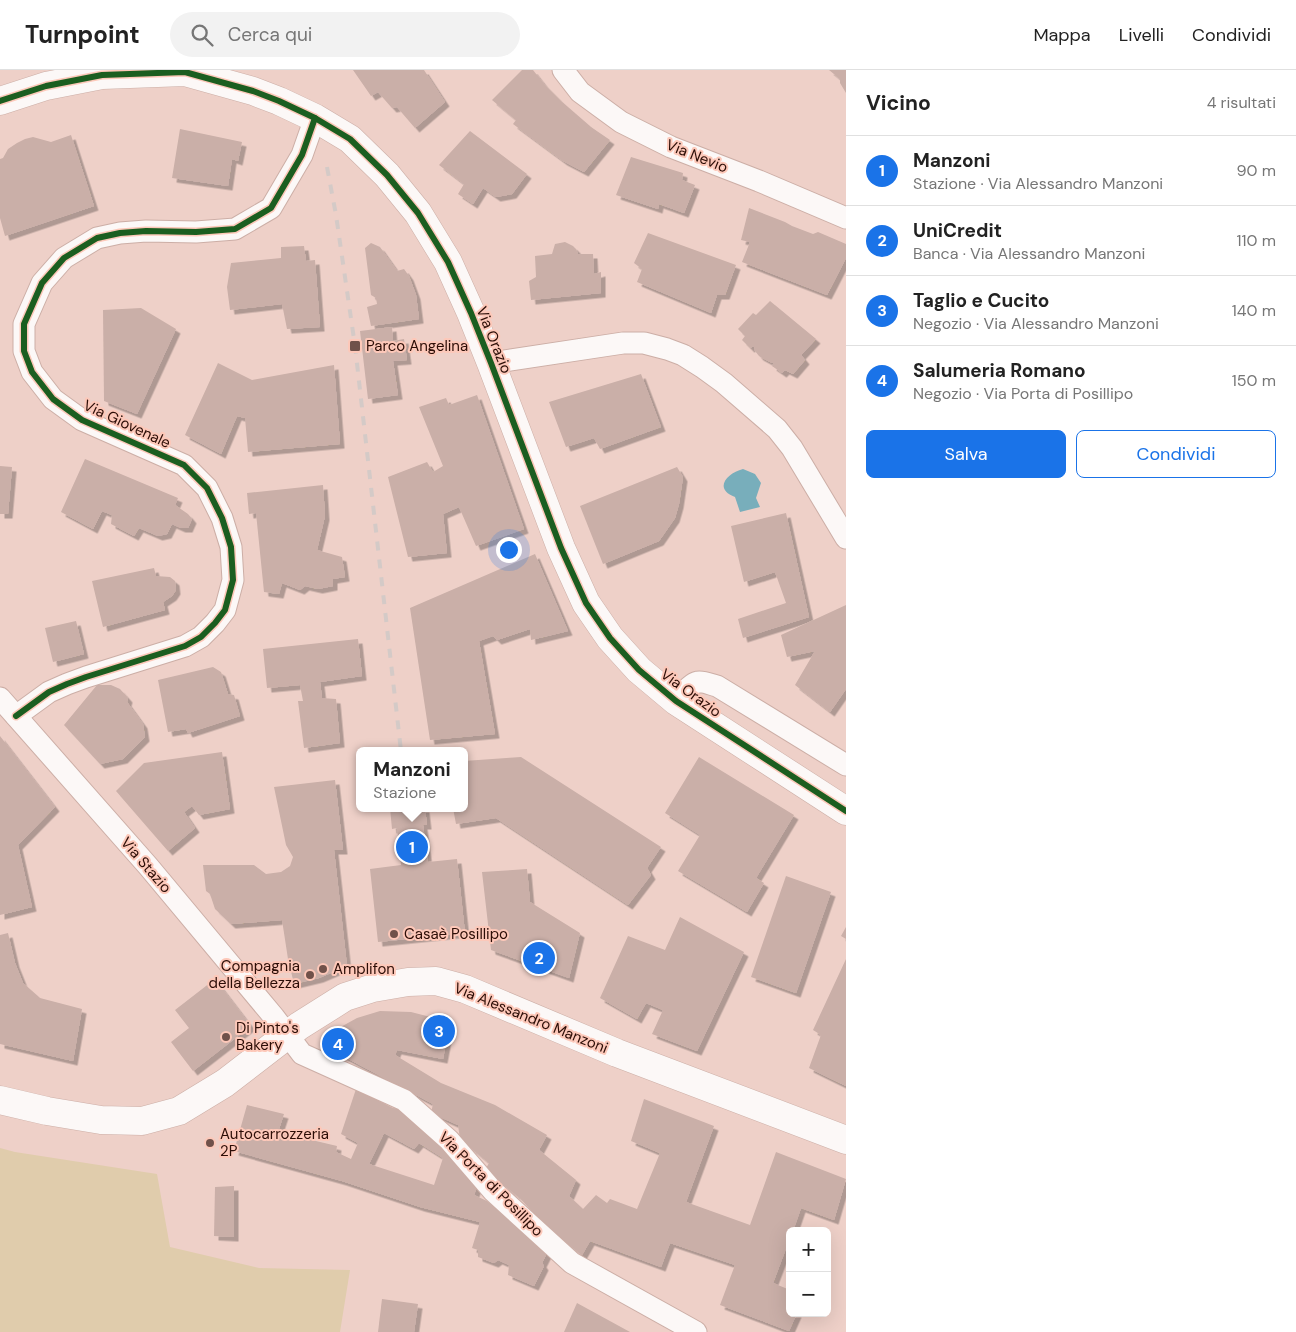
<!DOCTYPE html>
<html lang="it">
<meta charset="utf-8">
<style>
:root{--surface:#fff;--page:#f2f2f2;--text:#222;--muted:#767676;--line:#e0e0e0;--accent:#1a73e8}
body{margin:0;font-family:"DM Sans",sans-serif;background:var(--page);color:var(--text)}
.controls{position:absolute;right:15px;bottom:15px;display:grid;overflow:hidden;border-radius:8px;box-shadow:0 5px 20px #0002}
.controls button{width:45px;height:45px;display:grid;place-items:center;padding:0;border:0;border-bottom:1px solid var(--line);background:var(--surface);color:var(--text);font:25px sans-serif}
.you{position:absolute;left:508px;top:479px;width:18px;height:18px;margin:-12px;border:4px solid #fff;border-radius:50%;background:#1a73e8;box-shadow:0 0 0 8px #1a73e833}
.badge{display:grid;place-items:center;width:32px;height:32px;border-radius:50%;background:var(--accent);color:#fff;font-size:16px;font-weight:700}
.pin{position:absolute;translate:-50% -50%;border:2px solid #fff;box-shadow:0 1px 5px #0006}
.popup{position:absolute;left:356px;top:677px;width:112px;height:65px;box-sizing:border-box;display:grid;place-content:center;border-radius:8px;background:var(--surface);filter:drop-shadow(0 1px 4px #0005);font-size:16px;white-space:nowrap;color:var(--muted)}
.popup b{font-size:19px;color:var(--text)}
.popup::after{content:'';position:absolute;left:50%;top:100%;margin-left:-10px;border:10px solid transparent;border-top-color:var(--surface)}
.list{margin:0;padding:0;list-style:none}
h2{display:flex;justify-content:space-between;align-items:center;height:65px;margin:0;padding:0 20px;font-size:21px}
h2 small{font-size:16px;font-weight:400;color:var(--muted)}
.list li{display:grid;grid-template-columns:32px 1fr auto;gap:15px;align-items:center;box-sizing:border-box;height:70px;padding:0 20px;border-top:1px solid var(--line)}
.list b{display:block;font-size:19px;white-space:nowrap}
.list p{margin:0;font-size:16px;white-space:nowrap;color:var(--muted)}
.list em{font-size:16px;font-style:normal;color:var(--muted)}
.actions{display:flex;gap:10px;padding:15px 20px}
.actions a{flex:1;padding:11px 0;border:1px solid var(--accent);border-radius:8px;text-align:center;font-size:18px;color:var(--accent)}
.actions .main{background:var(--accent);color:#fff}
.icon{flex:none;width:28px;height:28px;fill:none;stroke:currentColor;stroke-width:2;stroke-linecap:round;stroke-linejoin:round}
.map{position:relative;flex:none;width:846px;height:1262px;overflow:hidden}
header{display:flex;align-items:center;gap:30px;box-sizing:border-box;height:70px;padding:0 25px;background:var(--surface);border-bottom:1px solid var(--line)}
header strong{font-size:24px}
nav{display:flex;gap:28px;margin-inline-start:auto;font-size:18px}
.search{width:350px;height:45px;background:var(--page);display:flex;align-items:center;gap:12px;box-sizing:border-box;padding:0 18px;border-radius:28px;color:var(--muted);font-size:19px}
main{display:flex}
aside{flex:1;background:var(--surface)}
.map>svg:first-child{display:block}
.green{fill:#e0ccac}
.water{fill:#78aebb}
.building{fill:#caafa8;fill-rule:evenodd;filter:url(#shadow)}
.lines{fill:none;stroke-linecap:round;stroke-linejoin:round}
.minor-casing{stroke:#ccaea6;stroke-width:23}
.tertiary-casing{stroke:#ccaea6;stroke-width:29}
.minor{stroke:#fcf8f7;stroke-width:21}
.tertiary{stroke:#fcf8f7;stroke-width:28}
.rail{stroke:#d4cac7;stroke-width:4;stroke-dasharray:9 9;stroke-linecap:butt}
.cycleway-casing{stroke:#fdc8b9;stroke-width:9}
.cycleway{stroke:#1b5e20;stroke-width:6}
.poi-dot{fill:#70514a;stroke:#fdc8b9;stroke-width:2}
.labels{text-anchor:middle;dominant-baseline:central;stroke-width:4;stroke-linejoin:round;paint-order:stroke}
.street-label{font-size:15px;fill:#2c0d06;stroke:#fdc8b9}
.poi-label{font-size:15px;fill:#2c0d06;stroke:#fdc8b9;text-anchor:start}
</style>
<header>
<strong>Turnpoint</strong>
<div class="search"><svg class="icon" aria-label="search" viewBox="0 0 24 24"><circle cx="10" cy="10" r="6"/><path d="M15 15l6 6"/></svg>Cerca qui</div>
<nav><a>Mappa</a><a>Livelli</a><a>Condividi</a></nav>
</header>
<main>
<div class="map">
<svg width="846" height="1262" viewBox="0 0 846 1262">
<defs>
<filter id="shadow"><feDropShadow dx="4.5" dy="4.5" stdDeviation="0" flood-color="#0004"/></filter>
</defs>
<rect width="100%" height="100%" fill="#eed0c8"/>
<path class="green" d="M 0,1078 L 15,1082 L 157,1104 L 170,1177 L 259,1198 L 350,1200 L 340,1262 L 0,1262 Z"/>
<path class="water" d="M 743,399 L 755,404 L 761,413 L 756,428 L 760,437 L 740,442 L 735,427 C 713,419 727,403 743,399 Z"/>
<g class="building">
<path d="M 353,0 L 424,0 L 445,32 L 415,58 L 397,37 L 392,38 L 378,22 L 371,26 Z"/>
<path d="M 522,0 L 533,0 L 544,14 L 561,31 L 591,57 L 610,70 L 584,102 L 563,91 L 513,54 L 516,50 L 492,30 Z"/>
<path d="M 829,0 L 846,0 L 846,23 L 840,13 L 840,9 Z"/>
<path d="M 180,59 L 242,72 L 238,91 L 232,89 L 228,116 L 172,108 Z"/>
<path d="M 470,61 L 527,104 L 512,124 L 496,127 L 483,118 L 473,134 L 458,124 L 464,114 L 439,95 Z"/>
<path d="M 71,65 L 94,136 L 5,166 L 0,148 L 0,89 L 3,88 L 8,79 L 17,73 L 25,69 L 33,67 L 51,72 Z"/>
<path d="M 631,87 L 683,103 L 682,110 L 695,115 L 684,143 L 659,134 L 658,139 L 616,125 Z"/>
<path d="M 749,138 L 785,152 L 792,156 L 813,164 L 818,162 L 846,174 L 846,188 L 827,225 L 742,192 L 750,172 L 741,170 Z"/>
<path d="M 648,163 L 736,195 L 725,225 L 717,225 L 711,243 L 637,212 L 642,199 L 634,193 Z"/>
<path d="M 565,172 L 573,176 L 576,179 L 578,184 L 593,184 L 594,204 L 601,202 L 601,223 L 531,230 L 529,211 L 536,207 L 535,186 L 552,184 L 555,174 Z"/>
<path d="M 371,173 L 380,177 L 397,201 L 404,199 L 409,206 L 416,225 L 419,249 L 371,256 L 367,237 L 377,234 L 376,228 L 371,225 L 365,178 Z"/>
<path d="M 304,176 L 306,191 L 315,190 L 320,257 L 287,259 L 282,234 L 230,240 L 227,217 L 231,193 L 281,188 L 281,177 Z"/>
<path d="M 770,231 L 816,269 L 801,285 L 805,290 L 793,304 L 785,300 L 782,303 L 772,296 L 774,293 L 770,292 L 759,286 L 755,281 L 754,276 L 750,278 L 742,270 L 745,266 L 738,259 L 753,243 L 756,245 Z"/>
<path d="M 141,238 L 176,259 L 137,344 L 104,331 L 103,240 Z"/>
<path d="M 392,257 L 393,271 L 404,269 L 407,290 L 393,291 L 398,325 L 368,329 L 360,261 Z"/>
<path d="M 218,293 L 252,310 L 334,295 L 340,374 L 248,382 L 245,348 L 237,346 L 221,384 L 185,365 Z"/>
<path d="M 641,304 L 661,357 L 600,379 L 594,368 L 566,377 L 549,332 Z"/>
<path d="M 477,325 L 524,459 L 476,476 L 459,437 L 443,444 L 447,483 L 408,487 L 388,407 L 427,392 L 433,402 L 443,396 L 419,337 L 446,328 L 449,335 Z"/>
<path d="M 85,389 L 178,428 L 175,435 L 188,444 L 192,449 L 188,458 L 181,458 L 172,454 L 167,464 L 158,466 L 139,458 L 134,466 L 111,454 L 112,445 L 102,441 L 93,459 L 61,442 Z"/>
<path d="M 0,396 L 12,397 L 8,444 L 0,444 Z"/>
<path d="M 677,397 L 683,407 L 679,434 L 675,448 L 659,471 L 603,494 L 580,436 Z"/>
<path d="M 323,415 L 325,446 L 317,480 L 342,487 L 345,507 L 333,509 L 333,516 L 318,519 L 305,516 L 300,520 L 282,513 L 279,524 L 264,522 L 256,443 L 249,444 L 247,423 Z"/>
<path d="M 786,443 L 809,547 L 743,568 L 738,549 L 786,533 L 775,502 L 744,512 L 731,456 Z"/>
<path d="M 535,484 L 568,561 L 531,570 L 530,559 L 497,570 L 493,566 L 479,571 L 495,664 L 430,670 L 410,538 Z"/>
<path d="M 154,498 L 156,506 L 170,507 L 175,511 L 176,520 L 172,526 L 163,532 L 165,540 L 103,557 L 92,511 Z"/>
<path d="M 846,535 L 846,619 L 830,642 L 795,615 L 815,581 L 787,587 L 781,565 Z"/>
<path d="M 76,551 L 84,584 L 53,592 L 45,558 Z"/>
<path d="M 358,569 L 362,606 L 320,612 L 322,628 L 336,629 L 340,673 L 304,678 L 298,631 L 303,631 L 300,615 L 267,618 L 263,579 Z"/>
<path d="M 213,597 L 221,602 L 228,624 L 234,625 L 240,646 L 188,663 L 186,659 L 168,662 L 158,610 Z"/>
<path d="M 97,615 L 111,615 L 120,619 L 128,628 L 127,632 L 143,654 L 145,667 L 123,689 L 100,694 L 64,655 Z"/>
<path d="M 0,666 L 55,737 L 18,775 L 32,837 L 0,845 Z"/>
<path d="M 222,682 L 230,739 L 199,745 L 192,736 L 184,742 L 195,758 L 168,781 L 116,721 L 144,693 Z"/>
<path d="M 521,687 L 661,777 L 647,798 L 651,805 L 628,835 L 496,748 L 456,754 L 453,738 L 464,738 L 464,691 Z"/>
<path d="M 699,687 L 794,745 L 756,808 L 764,813 L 747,842 L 678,801 L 700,765 L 665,743 Z"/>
<path d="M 335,710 L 343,780 L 334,780 L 347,896 L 319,908 L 294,914 L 288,889 L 282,850 L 231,854 L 215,839 L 210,824 L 206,821 L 203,795 L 254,795 L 266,804 L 281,802 L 290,796 L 293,787 L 286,775 L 274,717 Z"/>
<path d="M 390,738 L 425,738 L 427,755 L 423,755 L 428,792 L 457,789 L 465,863 L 378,872 L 370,799 L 401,795 L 397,758 L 392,759 Z"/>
<path d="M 527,799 L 530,832 L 580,863 L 569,908 L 491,880 L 482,802 Z"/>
<path d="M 786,806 L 831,822 L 796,923 L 751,907 Z"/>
<path d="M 680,847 L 744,882 L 697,981 L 652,964 L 663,940 L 646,933 L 637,949 L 600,928 L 628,866 L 665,880 Z"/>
<path d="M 846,857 L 846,869 L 841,866 Z"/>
<path d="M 8,863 L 15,893 L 23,913 L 40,928 L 82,939 L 73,991 L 0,974 L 0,865 Z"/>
<path d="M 846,889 L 846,1016 L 809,998 L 821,965 L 813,960 Z"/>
<path d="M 215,909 L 251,956 L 193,1001 L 171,972 L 189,958 L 175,940 Z"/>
<path d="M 380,941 L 411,942 L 450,952 L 443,989 L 397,980 L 395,985 L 441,1013 L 495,1035 L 547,1065 L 539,1080 L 576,1110 L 569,1126 L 583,1139 L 596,1125 L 607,1133 L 610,1129 L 637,1139 L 660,1083 L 631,1071 L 644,1029 L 714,1056 L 686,1132 L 750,1155 L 776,1082 L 846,1109 L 834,1150 L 801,1138 L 793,1161 L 790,1161 L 790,1168 L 773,1213 L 790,1220 L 790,1243 L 797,1243 L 789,1261 L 720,1235 L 735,1195 L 670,1173 L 661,1197 L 590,1171 L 582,1185 L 543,1154 L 520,1128 L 485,1100 L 489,1093 L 460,1069 L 458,1055 L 431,1043 L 433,1034 L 324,976 L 337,959 L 357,948 Z"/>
<path d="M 356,1019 L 393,1038 L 401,1039 L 478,1114 L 474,1125 L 487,1131 L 548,1181 L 542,1193 L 544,1196 L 534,1216 L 508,1205 L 509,1195 L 498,1190 L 494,1193 L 478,1187 L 478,1180 L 472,1178 L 480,1152 L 420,1137 L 342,1111 L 234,1081 L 247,1035 L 284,1044 L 278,1062 L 337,1076 L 336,1082 L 351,1089 L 358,1073 L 341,1064 ZM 384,1063 L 414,1079 L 419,1073 L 443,1088 L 434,1115 L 369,1094 Z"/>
<path d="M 234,1116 L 234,1167 L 214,1166 L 215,1117 Z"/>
<path d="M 382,1229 L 418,1234 L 414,1262 L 378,1262 Z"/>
<path d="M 577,1233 L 630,1262 L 564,1262 Z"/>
</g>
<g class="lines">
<g class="minor-casing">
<g id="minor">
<path d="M 563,0 L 580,22 L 621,52 L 671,77 L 759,111 L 846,148"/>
<path d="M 491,293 L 623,273 L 644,273 L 667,279 L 683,285 L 702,297 L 724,313 L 777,359 L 792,378 L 846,468"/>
<path d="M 0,628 L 148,796 L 274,947 L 302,984 L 404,1030 L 449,1070 L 493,1121 L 572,1193 L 696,1262"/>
<path d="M 676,631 C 682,626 689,614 698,612 C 704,611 712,615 717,616 L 846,695"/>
<path d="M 16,646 L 49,622 L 67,614 L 86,607 L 185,576 L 201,567 L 215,553 L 225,540 L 233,510 L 231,477 L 222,448 L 207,418 L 184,395 L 82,350 L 53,329 L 32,302 L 24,281 L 24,254 L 42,213 L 64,188 L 97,168 L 120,163 L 146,161 L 196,162 L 235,159 L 271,138 L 302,85 L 315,48"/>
</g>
</g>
<g class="tertiary-casing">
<g id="tertiary">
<path d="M 0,31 L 46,16 L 102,5 L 185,2 L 253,21 L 279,31 L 315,48 L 350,69 L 387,105 L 418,143 L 448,192 L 471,243 L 491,293 L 561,478 L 586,533 L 610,568 L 639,600 L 676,631 L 846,741"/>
<path d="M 0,1030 L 47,1041 L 101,1050 L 142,1051 L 179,1041 L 225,1013 L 299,956 L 345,927 L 373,918 L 408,912 L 436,911 L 465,919 L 617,983 L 846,1070"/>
</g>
</g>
<use href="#minor" class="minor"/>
<use href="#tertiary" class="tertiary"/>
<path class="rail" d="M 327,97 L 336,145 L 355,276 L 401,681"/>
<g class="cycleway-casing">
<g id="cycleway">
<path d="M 0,31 L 46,16 L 102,5 L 185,2 L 253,21 L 279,31 L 315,48 L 350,69 L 387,105 L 418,143 L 448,192 L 471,243 L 491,293 L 561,478 L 586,533 L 610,568 L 639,600 L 676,631 L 846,741"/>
<path d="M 16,646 L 49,622 L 67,614 L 86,607 L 185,576 L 201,567 L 215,553 L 225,540 L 233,510 L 231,477 L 222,448 L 207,418 L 184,395 L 82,350 L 53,329 L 32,302 L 24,281 L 24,254 L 42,213 L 64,188 L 97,168 L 120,163 L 146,161 L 196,162 L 235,159 L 271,138 L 302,85 L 315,48"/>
</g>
</g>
<use href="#cycleway" class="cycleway"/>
</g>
<g class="poi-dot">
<rect x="349" y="270" width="12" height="12" rx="2.5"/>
<circle cx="394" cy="864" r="5"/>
<circle cx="323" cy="899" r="5"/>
<circle cx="310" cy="905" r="5"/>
<circle cx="226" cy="967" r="5"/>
<circle cx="210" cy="1073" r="5"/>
</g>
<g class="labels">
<g class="street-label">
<text transform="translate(697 86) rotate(22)">Via Nevio</text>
<text transform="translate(494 270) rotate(68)">Via Orazio</text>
<text transform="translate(127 354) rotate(25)">Via Giovenale</text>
<text transform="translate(691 623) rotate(36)">Via Orazio</text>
<text transform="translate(146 795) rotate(49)">Via Stazio</text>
<text transform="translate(531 948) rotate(22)">Via Alessandro Manzoni</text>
<text transform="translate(491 1114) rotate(45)">Via Porta di Posillipo</text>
</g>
<g class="poi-label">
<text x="366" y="276">Parco Angelina</text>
<text x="404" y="864">Casaè Posillipo</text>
<text x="300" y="896" text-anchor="end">Compagnia<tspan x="300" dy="17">della Bellezza</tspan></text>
<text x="333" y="899">Amplifon</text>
<text x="236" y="958">Di Pinto's<tspan x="236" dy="17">Bakery</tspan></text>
<text x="220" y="1064">Autocarrozzeria<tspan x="220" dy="17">2P</tspan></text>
</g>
</g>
</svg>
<div class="controls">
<button>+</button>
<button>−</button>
</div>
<div class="you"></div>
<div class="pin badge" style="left:412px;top:777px">1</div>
<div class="popup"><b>Manzoni</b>Stazione</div>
<div class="pin badge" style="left:539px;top:888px">2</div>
<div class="pin badge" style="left:439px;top:961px">3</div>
<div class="pin badge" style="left:338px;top:974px">4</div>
</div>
<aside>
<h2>Vicino<small>4 risultati</small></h2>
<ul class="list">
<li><span class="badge">1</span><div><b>Manzoni</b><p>Stazione · Via Alessandro Manzoni</p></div><em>90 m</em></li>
<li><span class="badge">2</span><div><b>UniCredit</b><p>Banca · Via Alessandro Manzoni</p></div><em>110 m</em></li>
<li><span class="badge">3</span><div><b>Taglio e Cucito</b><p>Negozio · Via Alessandro Manzoni</p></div><em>140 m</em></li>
<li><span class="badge">4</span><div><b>Salumeria Romano</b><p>Negozio · Via Porta di Posillipo</p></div><em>150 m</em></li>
</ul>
<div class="actions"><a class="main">Salva</a><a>Condividi</a></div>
</aside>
</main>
